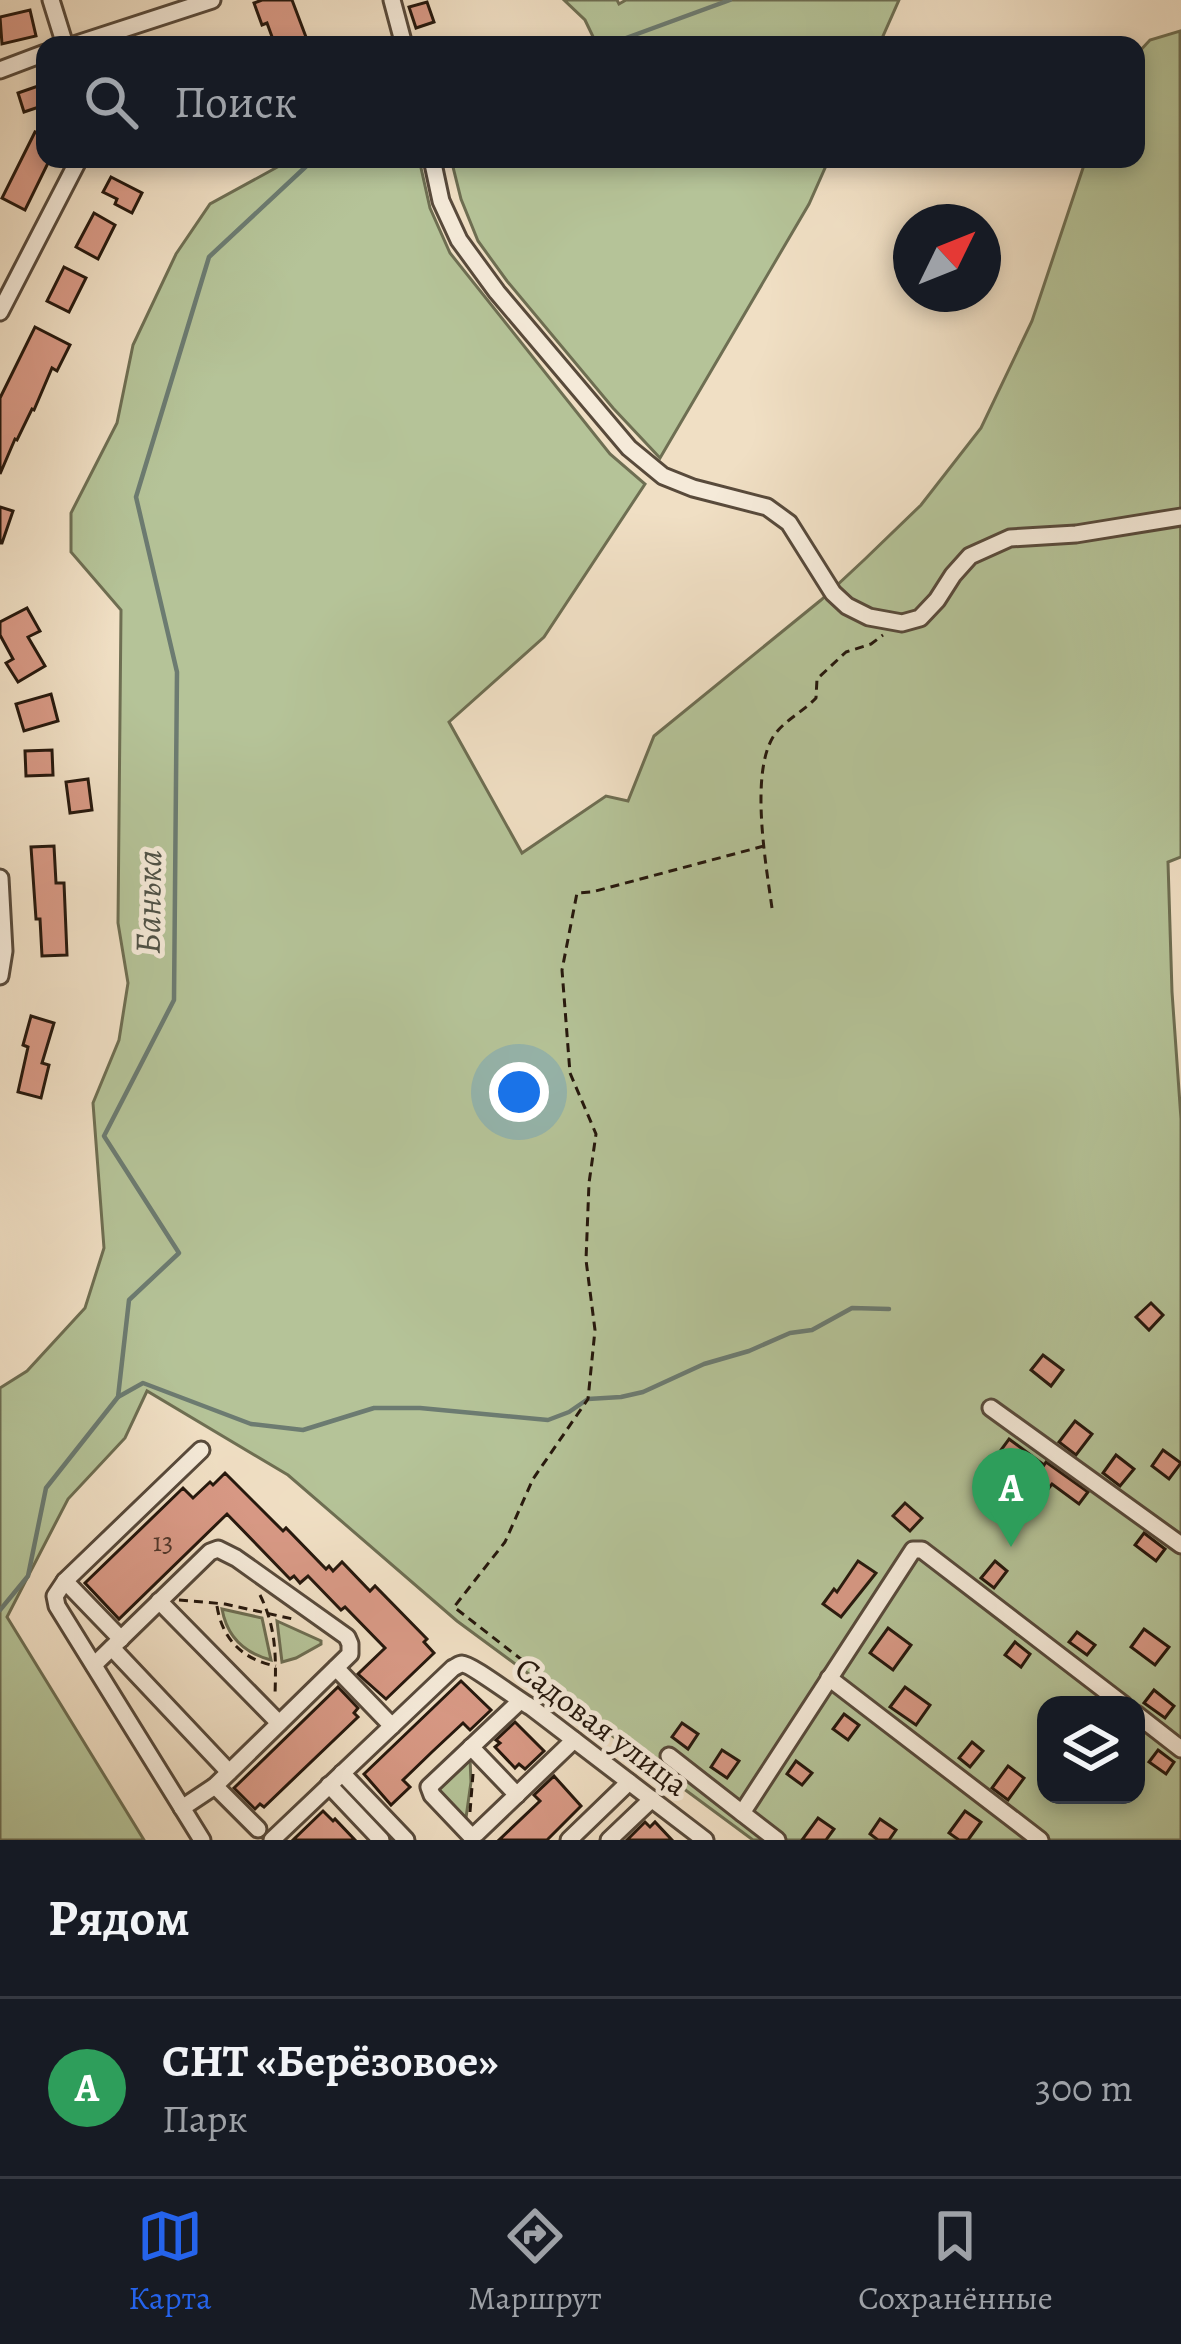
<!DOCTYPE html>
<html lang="ru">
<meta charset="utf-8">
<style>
:root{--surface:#171b24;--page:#242831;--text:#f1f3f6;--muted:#9ea1a6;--line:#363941;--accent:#2563eb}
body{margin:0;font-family:Alegreya,serif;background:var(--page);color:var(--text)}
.controls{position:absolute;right:36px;bottom:36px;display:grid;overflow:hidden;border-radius:24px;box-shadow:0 6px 18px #0003}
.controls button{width:108px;height:108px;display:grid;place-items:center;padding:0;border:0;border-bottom:3px solid var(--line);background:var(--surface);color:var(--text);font:60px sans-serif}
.compass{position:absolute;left:893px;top:204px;width:108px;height:108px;border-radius:50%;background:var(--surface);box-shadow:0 6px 18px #0003;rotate:47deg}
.you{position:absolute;left:519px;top:1092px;width:42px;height:42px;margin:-30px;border:9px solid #fff;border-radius:50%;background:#1a73e8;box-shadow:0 0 0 18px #1a73e833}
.badge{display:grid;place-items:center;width:78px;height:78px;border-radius:50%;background:var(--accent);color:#fff;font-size:39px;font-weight:700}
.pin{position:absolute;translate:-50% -99px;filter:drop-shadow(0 3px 6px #0008)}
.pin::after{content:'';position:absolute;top:63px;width:42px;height:36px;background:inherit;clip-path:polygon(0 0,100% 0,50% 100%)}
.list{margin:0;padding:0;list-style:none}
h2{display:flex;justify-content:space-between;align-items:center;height:156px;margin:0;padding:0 48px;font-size:51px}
h2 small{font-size:39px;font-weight:400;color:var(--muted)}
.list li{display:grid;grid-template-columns:78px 1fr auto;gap:36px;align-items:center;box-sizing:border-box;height:180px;padding:0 48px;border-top:3px solid var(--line)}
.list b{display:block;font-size:45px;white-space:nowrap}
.list p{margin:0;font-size:39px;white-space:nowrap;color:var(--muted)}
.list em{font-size:39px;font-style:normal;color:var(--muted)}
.icon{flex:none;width:66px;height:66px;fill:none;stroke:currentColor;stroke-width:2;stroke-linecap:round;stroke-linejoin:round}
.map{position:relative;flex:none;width:1181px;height:1840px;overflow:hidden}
.search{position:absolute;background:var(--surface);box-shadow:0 6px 18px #0003;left:36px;right:36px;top:36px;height:132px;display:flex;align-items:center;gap:30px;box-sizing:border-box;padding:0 42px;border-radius:24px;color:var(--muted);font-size:45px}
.sheet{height:336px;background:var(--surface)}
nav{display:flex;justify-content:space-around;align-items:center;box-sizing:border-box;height:168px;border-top:3px solid var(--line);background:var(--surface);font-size:33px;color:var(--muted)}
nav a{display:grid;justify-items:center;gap:6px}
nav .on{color:var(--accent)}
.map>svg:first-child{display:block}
.green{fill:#b5c398;stroke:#6e6e52;stroke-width:3;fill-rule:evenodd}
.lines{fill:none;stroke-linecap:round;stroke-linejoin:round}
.stream{stroke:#6c7b71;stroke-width:4.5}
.building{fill:#d89985;stroke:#26180d;stroke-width:3}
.minor-casing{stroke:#584a3b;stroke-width:21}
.path{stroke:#26180d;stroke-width:3;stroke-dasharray:9 6;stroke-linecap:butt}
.minor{stroke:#f5ead9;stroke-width:15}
.labels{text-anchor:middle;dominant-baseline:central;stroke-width:10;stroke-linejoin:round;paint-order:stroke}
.number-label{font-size:27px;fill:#52382b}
.street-label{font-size:33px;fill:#26180d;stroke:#f5ead9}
.water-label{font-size:36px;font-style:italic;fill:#4f5247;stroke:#f5ead9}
</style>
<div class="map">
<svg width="1181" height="1840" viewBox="0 0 1181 1840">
<rect width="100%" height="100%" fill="#f0dfc4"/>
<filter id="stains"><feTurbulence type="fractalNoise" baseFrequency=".00167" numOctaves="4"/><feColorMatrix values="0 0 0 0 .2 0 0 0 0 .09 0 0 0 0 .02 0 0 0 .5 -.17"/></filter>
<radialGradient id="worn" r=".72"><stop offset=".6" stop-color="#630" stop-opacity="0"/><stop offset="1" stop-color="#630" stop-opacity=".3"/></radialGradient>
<g class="green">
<path d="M 564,0 L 617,0 L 619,4 L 626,0 L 899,0 L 879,45 L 597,45 L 585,20 Z"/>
<path d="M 1180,31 L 1181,857 L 1168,862 L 1172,992 L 1181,1119 L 1181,1840 L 753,1840 L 457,1621 L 288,1475 L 147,1391 L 125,1438 L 68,1499 L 7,1617 L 144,1840 L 0,1840 L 0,1388 L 27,1371 L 85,1308 L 104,1248 L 93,1103 L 119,1040 L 128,983 L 118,923 L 121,610 L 71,552 L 71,513 L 117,423 L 133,345 L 176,254 L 210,204 L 292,159 L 419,159 L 430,208 L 450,253 L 610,454 L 645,484 L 544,637 L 449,722 L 522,853 L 606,796 L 628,801 L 654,736 L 821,600 L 864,560 L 921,505 L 981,428 L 1032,321 L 1086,159 L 1136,159 L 1136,55 L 1150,40 ZM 1046,1705 L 1136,1705 L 1136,1795 L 1046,1795 Z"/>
<path d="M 451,159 L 829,159 L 809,204 L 660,458 L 613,408 L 507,281 L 478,241 L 461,199 Z"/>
<path d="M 222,1609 L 262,1618 L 271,1660 C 244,1653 227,1637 222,1609 Z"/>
<path d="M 277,1621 L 321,1641 L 321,1644 L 296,1658 L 282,1662 Z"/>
<path d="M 470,1758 L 471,1782 L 465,1825 L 436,1794 L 436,1786 Z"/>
</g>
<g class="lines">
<g class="stream">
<path d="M 607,45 L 730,0"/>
<path d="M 118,1397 L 143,1383 L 251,1424 L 303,1430 L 374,1408 L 420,1408 L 548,1420 L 569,1412 L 588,1399 L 621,1397 L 643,1392 L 704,1364 L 749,1351 L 790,1333 L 812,1330 L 852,1308 L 889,1309"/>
<path d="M 0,1610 L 28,1576 L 46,1488 L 118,1397 L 129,1300 L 179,1253 L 104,1136 L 174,1000 L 177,672 L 136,497 L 209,257 L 314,159"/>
</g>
</g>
<g class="building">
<path d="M 262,0 L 292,0 L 309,45 L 275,45 L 267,23 L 262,25 L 254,3 Z"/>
<path d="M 427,2 L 434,22 L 416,28 L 409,7 Z"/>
<path d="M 30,10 L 36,36 L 2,44 L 0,17 Z"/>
<path d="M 41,85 L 45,105 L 24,112 L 18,93 Z"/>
<path d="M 35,132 L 45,136 L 45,159 L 50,159 L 25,210 L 2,198 Z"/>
<path d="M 111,177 L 142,193 L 132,213 L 115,204 L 117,199 L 103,192 Z"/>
<path d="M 94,213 L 115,225 L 98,259 L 76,247 Z"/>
<path d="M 64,267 L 86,278 L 69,312 L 47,301 Z"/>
<path d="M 35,327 L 70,345 L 57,371 L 52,368 L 34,410 L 32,409 L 17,440 L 15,439 L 0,474 L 0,398 Z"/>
<path d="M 0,507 L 13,511 L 2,543 L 0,543 Z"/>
<path d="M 27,608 L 40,631 L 28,637 L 45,666 L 18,682 L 6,663 L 13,659 L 0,635 L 0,622 Z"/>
<path d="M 51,694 L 58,721 L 24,731 L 16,704 Z"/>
<path d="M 52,750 L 53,775 L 26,776 L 25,751 Z"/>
<path d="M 88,779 L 92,810 L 70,813 L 66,782 Z"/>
<path d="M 54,846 L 56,883 L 64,883 L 67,955 L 42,956 L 40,919 L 36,919 L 31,847 Z"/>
<path d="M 31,1016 L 54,1023 L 42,1063 L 49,1065 L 41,1098 L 18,1092 L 28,1047 L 23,1045 Z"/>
<path d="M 1151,1303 L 1163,1315 L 1149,1330 L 1136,1317 Z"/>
<path d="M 1043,1355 L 1063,1370 L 1051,1386 L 1031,1370 Z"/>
<path d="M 1075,1421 L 1092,1434 L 1076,1455 L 1059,1442 Z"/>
<path d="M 1009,1439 L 1044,1465 L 1046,1462 L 1088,1492 L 1079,1504 L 1052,1484 L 1048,1489 L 1001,1450 Z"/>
<path d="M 1163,1450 L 1181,1463 L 1169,1479 L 1152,1466 Z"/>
<path d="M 1116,1455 L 1134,1469 L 1120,1486 L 1103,1473 Z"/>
<path d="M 225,1473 L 283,1531 L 286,1528 L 326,1569 L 329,1566 L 333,1571 L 342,1562 L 370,1591 L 375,1586 L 427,1639 L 424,1642 L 434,1653 L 386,1699 L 358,1674 L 385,1648 L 345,1607 L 341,1610 L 308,1576 L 300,1583 L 294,1576 L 290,1579 L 227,1514 L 119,1619 L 85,1583 L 183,1488 L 193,1498 L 210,1482 L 213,1485 Z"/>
<path d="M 905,1503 L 922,1518 L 910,1531 L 893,1516 Z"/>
<path d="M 1144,1533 L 1165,1549 L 1156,1561 L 1135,1545 Z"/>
<path d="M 858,1561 L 876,1573 L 841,1617 L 823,1604 L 834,1589 L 837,1592 Z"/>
<path d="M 995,1561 L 1007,1571 L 994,1588 L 981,1578 Z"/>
<path d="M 888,1628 L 911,1645 L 893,1670 L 870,1653 Z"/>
<path d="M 1144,1629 L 1169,1647 L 1155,1665 L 1131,1647 Z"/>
<path d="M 1077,1632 L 1095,1645 L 1087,1655 L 1069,1642 Z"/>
<path d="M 1015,1642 L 1030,1654 L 1021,1667 L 1005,1655 Z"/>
<path d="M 461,1681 L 491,1710 L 470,1730 L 463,1723 L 433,1751 L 403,1780 L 410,1787 L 391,1805 L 364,1774 Z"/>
<path d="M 338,1687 L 358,1708 L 354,1713 L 358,1717 L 264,1807 L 260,1804 L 255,1809 L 234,1788 Z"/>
<path d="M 905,1687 L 930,1705 L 916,1725 L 890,1707 Z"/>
<path d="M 1154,1690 L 1174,1706 L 1165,1718 L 1144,1703 Z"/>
<path d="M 844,1714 L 859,1725 L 848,1740 L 833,1729 Z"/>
<path d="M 515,1722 L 544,1751 L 525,1769 L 519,1764 L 515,1768 L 495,1747 L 500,1743 L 496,1740 Z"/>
<path d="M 682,1723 L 698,1734 L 688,1749 L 672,1737 Z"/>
<path d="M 972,1742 L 983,1751 L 970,1767 L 959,1758 Z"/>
<path d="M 722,1750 L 739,1761 L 727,1778 L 711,1767 Z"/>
<path d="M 1158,1750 L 1174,1762 L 1166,1774 L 1149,1762 Z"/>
<path d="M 796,1761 L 812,1773 L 802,1785 L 787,1774 Z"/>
<path d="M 1008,1766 L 1024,1778 L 1008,1800 L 992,1788 Z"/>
<path d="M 554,1776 L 581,1806 L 547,1840 L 499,1840 L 540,1801 L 534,1795 Z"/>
<path d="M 323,1811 L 333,1821 L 335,1819 L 355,1840 L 293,1840 Z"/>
<path d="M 965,1811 L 981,1822 L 968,1840 L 959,1840 L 949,1833 Z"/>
<path d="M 818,1818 L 834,1829 L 826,1840 L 802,1840 Z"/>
<path d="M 880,1819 L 896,1830 L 889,1840 L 878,1840 L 870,1834 Z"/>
<path d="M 645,1822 L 650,1827 L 655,1822 L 672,1840 L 627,1840 Z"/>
</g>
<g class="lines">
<g class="minor-casing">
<g id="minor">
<path d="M 51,0 L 65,45"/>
<path d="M 392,0 L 404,45"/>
<path d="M 74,45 L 212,0"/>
<path d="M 0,70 L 45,53"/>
<path d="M 432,159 L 441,201 L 459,240 L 497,292 L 629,448 L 663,476 L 693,488 L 767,507 L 789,523 L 833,593 L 847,606 L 869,617 L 902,623 L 920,618 L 937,600 L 953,575 L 970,556 L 1010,538 L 1076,534 L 1181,517"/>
<path d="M 0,312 L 79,159"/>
<path d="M 0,878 L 4,951 L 0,976"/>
<path d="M 991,1408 L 1181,1545"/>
<path d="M 201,1450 L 65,1581 L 55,1596 L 57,1606 L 202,1840"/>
<path d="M 65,1581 L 121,1639"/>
<path d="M 159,1601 L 279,1723"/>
<path d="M 112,1648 L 229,1772"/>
<path d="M 94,1665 L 210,1552 L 218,1549 L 236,1558 L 347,1637 L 350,1644 L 350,1654 L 215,1786 L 182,1808"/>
<path d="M 336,1668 L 392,1726"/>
<path d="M 829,1678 L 1040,1840"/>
<path d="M 520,1701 L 429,1787 L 432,1795 L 470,1835 L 477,1833 L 574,1740"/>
<path d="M 1136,1714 L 1181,1749"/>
<path d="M 471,1747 L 517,1795"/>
<path d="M 669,1756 L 742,1813"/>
<path d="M 342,1773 L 406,1840"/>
<path d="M 329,1785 L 381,1840"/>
<path d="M 215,1786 L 258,1829"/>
<path d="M 272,1840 L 453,1668 C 456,1667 459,1664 462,1664 C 471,1664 518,1700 531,1707 L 705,1840"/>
<path d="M 569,1840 L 629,1782"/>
<path d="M 609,1840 L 652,1799"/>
<path d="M 777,1840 L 742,1813 L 913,1550 L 922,1550 L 1124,1705"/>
</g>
</g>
<g class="path">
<path d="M 772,908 C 766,865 750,775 773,737 C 783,721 803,712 816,698 L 817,679 L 846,652 L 871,644 L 883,635"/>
<path d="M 260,1595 C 277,1629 276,1659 275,1696"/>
<path d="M 179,1600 L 225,1604 L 293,1619"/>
<path d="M 217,1606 C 222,1639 243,1660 276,1666"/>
<path d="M 626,1758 L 630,1744 L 454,1607 L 505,1542 L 533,1479 L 588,1399 L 595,1330 L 586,1260 L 589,1183 L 596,1134 L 570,1073 L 562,970 L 577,893 L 592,892 L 764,846"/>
<path d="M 470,1812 L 473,1774"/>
</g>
<use href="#minor" class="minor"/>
</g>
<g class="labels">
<g class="number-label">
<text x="163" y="1542">13</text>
</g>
<g class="street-label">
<text transform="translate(602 1726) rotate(37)">Садовая улица</text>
</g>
<g class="water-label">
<text transform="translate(148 902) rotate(-89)">Банька</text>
</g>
</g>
<rect width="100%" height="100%" filter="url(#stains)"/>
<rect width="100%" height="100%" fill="url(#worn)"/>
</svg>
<div class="controls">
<button><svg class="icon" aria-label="layers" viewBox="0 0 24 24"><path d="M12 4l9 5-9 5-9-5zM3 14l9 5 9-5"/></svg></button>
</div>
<svg class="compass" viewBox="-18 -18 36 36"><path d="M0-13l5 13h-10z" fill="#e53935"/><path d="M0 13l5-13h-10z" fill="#9ea1a6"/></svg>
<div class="you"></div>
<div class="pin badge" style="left:1011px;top:1547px;background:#2e9e5b">A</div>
<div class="search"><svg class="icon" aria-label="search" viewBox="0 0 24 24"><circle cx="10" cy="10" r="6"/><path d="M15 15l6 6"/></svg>Поиск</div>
</div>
<section class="sheet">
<h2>Рядом<small></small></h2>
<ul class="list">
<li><span class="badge" style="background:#2e9e5b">A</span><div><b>СНТ «Берёзовое»</b><p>Парк</p></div><em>300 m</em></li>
</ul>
</section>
<nav>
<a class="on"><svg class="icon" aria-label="map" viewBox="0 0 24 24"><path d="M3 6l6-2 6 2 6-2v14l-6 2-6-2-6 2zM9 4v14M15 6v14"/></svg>Карта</a>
<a><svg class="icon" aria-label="directions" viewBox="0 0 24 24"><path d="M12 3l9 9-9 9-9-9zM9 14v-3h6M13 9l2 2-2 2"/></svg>Маршрут</a>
<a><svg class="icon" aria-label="saved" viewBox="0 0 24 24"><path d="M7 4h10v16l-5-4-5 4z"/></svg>Сохранённые</a>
</nav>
